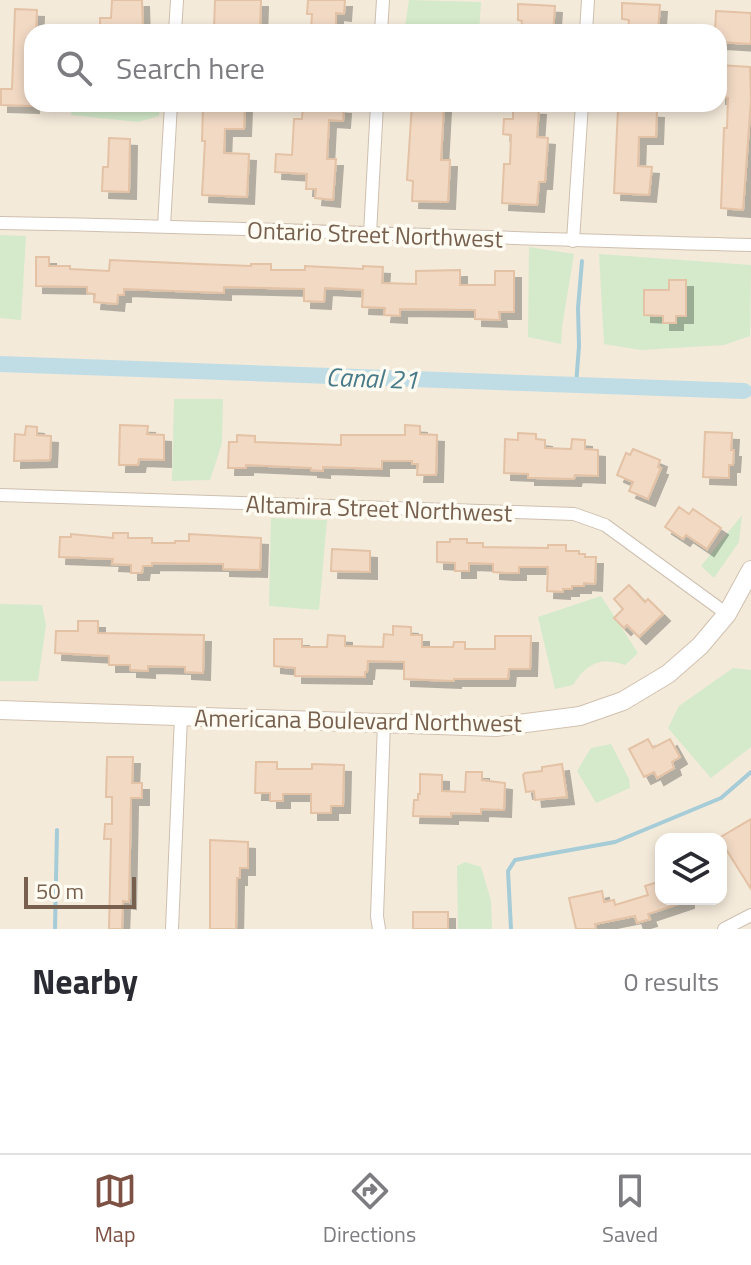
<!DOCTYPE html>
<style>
:root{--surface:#fff;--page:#f7f7f7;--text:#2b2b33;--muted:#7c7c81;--line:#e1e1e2;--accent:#7d5143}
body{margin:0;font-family:"Titillium Web",sans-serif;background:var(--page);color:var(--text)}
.controls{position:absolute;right:24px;bottom:24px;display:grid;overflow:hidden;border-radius:16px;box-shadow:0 4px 12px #0003}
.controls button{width:72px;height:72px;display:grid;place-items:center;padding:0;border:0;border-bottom:2px solid var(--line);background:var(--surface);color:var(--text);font:40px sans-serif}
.scale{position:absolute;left:24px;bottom:20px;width:112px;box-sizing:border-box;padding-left:8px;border:4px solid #77604e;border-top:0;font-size:22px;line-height:28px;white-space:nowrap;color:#77604e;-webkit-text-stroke:6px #fefbf2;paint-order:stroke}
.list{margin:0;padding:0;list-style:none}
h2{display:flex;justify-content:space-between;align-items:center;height:104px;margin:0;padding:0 32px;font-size:34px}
h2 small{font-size:26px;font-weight:400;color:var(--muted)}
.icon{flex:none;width:44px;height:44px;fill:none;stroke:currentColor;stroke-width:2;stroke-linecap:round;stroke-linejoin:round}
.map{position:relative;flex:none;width:751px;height:929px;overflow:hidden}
.search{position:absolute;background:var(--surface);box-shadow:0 4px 12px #0003;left:24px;right:24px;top:24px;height:88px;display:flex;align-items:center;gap:20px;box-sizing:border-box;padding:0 28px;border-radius:24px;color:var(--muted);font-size:30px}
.sheet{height:224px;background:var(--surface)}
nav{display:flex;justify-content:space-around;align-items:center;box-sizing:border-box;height:112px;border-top:2px solid var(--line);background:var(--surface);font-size:22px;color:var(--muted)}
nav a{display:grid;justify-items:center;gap:4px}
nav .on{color:var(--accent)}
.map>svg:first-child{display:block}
.residential{fill:#f4eada;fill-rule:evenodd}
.green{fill:#d4eaca}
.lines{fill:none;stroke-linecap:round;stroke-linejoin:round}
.stream{stroke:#a6ccd7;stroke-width:4}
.canal{stroke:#c0dde6;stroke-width:16}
.building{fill:#f1d9c4;stroke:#e3c2a5;stroke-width:2;filter:url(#shadow)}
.street-casing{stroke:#cec0b0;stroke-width:14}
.secondary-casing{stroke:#d1c1af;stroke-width:20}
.street{stroke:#fff;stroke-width:12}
.secondary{stroke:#fff;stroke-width:18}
.labels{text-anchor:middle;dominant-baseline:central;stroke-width:7;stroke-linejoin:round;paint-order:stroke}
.street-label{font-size:24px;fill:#77604e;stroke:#fefbf2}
.water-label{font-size:26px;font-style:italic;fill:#487a8a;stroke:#fefbf2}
</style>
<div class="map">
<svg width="751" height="929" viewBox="0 0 751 929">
<defs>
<filter id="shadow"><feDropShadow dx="7" dy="7" stdDeviation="0" flood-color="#0004"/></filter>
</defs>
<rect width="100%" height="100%" fill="#fcf7ec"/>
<path class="residential" d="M 0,0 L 751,0 L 751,929 L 0,929 ZM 32,32 L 719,32 L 719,104 L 32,104 ZM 661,839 L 721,839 L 721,899 L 661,899 Z"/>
<g class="green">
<path d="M 409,0 L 481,2 L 479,32 L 407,32 L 405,26 Z"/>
<path d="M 72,104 L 160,104 L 159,116 L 138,122 L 71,115 Z"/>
<path d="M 0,235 L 26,236 L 21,320 L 0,318 Z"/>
<path d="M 529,247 L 574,254 L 562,327 L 561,344 L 528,337 Z"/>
<path d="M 599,254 L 751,265 L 750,336 L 724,345 L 641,350 L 604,344 Z"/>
<path d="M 174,399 L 223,399 L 222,443 L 210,480 L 172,481 Z"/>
<path d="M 742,515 L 739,542 L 714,578 L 701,566 Z"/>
<path d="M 271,518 L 327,520 L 319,610 L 269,606 Z"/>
<path d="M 601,596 L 638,653 L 625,665 C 600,657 587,663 573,685 L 555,689 L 538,617 Z"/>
<path d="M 0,604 L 42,605 L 46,625 L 38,681 L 0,681 Z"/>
<path d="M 733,668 L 751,670 L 751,747 L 711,778 L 668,728 L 679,706 Z"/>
<path d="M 611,744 L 629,779 L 630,788 L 596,803 L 577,771 L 591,748 Z"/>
<path d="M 465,862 L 481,867 L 491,901 L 492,929 L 458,929 L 457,866 Z"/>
</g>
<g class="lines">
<g class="stream">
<path d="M 576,385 L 579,346 L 578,308 L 582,261"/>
<path d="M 55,929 L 57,830"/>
<path d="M 511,929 L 508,871 L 515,860 L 615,842 L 721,798 L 751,772"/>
</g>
<path class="canal" d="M 0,364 L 744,391"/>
</g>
<g class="building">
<path d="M 112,0 L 142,0 L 143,32 L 100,32 L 100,18 L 111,18 Z"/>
<path d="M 215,0 L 261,0 L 260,30 L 214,28 Z"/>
<path d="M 308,0 L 345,0 L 344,14 L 336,13 L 336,32 L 311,31 L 312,14 L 307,14 Z"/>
<path d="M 622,3 L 660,5 L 658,32 L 628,32 L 629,20 L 622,19 Z"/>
<path d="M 518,4 L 555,6 L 553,32 L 521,32 L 522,21 L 518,20 Z"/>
<path d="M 15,9 L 37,10 L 36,32 L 32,32 L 32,106 L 1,105 L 1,89 L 12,89 Z"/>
<path d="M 716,11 L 751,13 L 751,44 L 719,42 L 719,32 L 715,32 Z"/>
<path d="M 719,65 L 750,67 L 751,99 L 743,210 L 721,208 L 724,128 L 727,128 L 728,98 L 719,97 Z"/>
<path d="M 203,104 L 245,104 L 244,129 L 225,129 L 224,153 L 249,154 L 247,197 L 202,195 L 205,141 L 202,141 Z"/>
<path d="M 303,104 L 344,107 L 343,121 L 329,120 L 327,159 L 336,159 L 333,200 L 315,198 L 316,189 L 306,189 L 307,174 L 275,172 L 276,154 L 292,155 L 294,119 L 302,119 Z"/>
<path d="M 412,104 L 444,105 L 441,160 L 450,160 L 448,202 L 412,201 L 413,181 L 407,180 Z"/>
<path d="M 513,107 L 539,108 L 537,137 L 548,138 L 545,182 L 539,182 L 537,205 L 502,203 L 504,164 L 510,164 L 511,135 L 503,134 L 504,119 L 513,119 Z"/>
<path d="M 618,109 L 657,111 L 656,137 L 639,137 L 638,166 L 652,167 L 649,195 L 614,193 Z"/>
<path d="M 109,138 L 130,139 L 129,192 L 102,191 L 103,167 L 108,167 Z"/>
<path d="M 36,257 L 49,257 L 49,266 L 70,266 L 70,269 L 109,271 L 110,260 L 199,264 L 251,266 L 251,264 L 271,264 L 271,270 L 305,270 L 305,266 L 363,269 L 363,266 L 383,267 L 382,283 L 416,284 L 416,271 L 460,270 L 460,285 L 495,285 L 495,271 L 514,271 L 514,312 L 499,312 L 500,320 L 475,319 L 475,310 L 400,309 L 400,316 L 384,315 L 385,308 L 362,307 L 363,290 L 325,288 L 324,302 L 304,301 L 304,289 L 224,287 L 224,293 L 124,289 L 124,295 L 118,295 L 117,304 L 94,302 L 95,294 L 87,293 L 87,287 L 36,286 Z"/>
<path d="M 669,280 L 686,280 L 686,316 L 676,316 L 676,323 L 663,323 L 663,316 L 644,315 L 644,290 L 669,290 Z"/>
<path d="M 120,425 L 148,426 L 147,434 L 164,435 L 164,460 L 139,459 L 138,465 L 119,465 Z"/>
<path d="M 405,425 L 420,426 L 420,434 L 437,435 L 436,475 L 417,475 L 418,464 L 412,464 L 412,461 L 382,461 L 382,469 L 323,467 L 323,471 L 311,470 L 311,468 L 246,465 L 246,468 L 228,468 L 229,442 L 237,442 L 237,435 L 255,436 L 255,442 L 341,445 L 341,435 L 405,435 Z"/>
<path d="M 26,426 L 37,427 L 37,435 L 51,436 L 50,460 L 14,461 L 15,434 L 25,435 Z"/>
<path d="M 705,432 L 732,433 L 731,450 L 734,450 L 733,465 L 729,465 L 729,478 L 703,477 Z"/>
<path d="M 518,433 L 536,434 L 536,439 L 545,440 L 545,448 L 571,449 L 572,439 L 585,440 L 585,449 L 598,450 L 598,476 L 575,475 L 574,479 L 535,478 L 528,478 L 528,474 L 504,473 L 505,439 L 518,440 Z"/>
<path d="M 633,449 L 660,460 L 658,467 L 661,468 L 648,499 L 629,491 L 633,482 L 617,475 L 626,453 L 630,455 Z"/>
<path d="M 679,507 L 689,514 L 693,509 L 721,528 L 707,549 L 686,535 L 683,539 L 665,527 Z"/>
<path d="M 113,533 L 128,533 L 128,538 L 152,538 L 152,543 L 175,543 L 175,541 L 189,541 L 189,534 L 261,538 L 260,570 L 223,569 L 223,564 L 152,563 L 152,566 L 143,566 L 142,573 L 131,573 L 131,565 L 112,564 L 113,559 L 59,557 L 60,537 L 71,537 L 71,534 L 113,538 Z"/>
<path d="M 450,539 L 467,539 L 467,543 L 483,543 L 483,547 L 548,548 L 548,545 L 566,545 L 566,551 L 579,551 L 579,554 L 585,554 L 585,557 L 596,557 L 595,584 L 584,583 L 584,586 L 572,586 L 572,589 L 563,589 L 563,592 L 547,591 L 548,567 L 519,567 L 519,573 L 506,573 L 493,572 L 493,564 L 469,563 L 469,571 L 455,571 L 455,563 L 437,562 L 437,542 L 450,542 Z"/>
<path d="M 332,549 L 370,551 L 370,572 L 331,571 Z"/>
<path d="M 629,585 L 645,602 L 648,599 L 663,614 L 639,637 L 627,625 L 624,628 L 614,618 L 623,609 L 614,599 Z"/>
<path d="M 78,621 L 98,621 L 98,633 L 204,635 L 203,673 L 185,672 L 185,667 L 148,666 L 148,671 L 130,670 L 130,665 L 109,665 L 109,656 L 55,653 L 56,631 L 78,631 Z"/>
<path d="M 393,626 L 411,627 L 411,635 L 422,635 L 422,647 L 453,647 L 454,642 L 465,642 L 465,649 L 495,649 L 495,636 L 531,636 L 530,669 L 509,669 L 508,679 L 454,679 L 454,681 L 404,679 L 404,662 L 368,661 L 367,672 L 365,672 L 365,677 L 295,676 L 295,668 L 274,666 L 274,639 L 302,639 L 302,647 L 327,647 L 328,635 L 345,636 L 345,646 L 383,647 L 384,634 L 393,635 Z"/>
<path d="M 648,739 L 653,748 L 670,739 L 680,757 L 672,762 L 674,768 L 657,778 L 654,772 L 644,777 L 629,749 Z"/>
<path d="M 107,757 L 133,757 L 132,783 L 142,783 L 142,798 L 131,798 L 129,902 L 123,901 L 122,929 L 109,929 L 111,839 L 104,839 L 105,824 L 112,824 L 112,797 L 106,797 Z"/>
<path d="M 256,762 L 277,762 L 277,769 L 312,769 L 312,764 L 344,765 L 343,806 L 331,806 L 331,813 L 311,813 L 311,794 L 283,794 L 283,801 L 270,801 L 270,793 L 255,793 Z"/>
<path d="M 562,764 L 567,797 L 535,800 L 534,791 L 526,792 L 523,775 L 525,773 L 542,771 L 542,767 Z"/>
<path d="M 466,772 L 482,772 L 482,780 L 505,783 L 504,810 L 481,809 L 481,814 L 451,813 L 451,817 L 413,816 L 414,800 L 418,800 L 418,794 L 420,794 L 420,774 L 442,775 L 442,791 L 465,792 Z"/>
<path d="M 751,819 L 751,889 L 719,838 Z"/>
<path d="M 210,840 L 248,842 L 248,868 L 240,868 L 240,878 L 237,878 L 236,929 L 210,929 Z"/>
<path d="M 661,881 L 661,899 L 687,899 L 687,901 L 648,914 L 650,919 L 637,923 L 635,916 L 595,924 L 596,929 L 576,929 L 569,898 L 602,891 L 604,902 L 614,900 L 615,905 L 648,895 L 645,886 Z"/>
<rect x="413" y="912" width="35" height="17"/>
</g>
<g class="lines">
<g class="street-casing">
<g id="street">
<path d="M 175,32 L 177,0"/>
<path d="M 381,32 L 383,0"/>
<path d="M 586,32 L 588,0"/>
<path d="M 0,223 C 250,227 501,239 751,245"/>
<path d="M 164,226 L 171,104"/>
<path d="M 370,234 L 377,104"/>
<path d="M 573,241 L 582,104"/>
<path d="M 0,495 L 574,514 L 605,525 L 727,614"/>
<path d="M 172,929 L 181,716"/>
<path d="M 379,929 L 377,916 L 384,723"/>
<path d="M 724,929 L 751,915"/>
</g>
</g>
<g class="secondary-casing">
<path id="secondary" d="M 0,710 L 496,727 L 580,716 L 623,701 L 668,674 L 700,646 L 727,614 L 751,570"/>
</g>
<use href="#street" class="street"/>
<use href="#secondary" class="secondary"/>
</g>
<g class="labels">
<g class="street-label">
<text transform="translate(375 234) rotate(2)">Ontario Street Northwest</text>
<text transform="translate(379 508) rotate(2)">Altamira Street Northwest</text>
<text transform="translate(358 720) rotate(1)">Americana Boulevard Northwest</text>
</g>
<g class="water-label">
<text transform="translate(372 378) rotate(2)">Canal 21</text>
</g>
</g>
</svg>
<div class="controls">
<button><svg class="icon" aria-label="layers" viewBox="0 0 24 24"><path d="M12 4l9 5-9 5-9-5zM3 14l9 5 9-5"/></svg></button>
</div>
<div class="scale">50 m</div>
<div class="search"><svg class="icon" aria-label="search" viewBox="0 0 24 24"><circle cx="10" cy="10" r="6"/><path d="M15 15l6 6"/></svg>Search here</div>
</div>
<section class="sheet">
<h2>Nearby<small>0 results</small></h2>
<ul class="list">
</ul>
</section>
<nav>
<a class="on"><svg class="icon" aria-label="map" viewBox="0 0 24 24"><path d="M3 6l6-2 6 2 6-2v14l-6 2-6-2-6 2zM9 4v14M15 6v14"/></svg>Map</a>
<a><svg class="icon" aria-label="directions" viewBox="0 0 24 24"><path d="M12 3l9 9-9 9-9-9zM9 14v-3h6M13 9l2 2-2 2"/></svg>Directions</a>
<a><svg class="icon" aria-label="saved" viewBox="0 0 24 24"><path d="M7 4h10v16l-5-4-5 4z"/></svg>Saved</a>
</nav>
